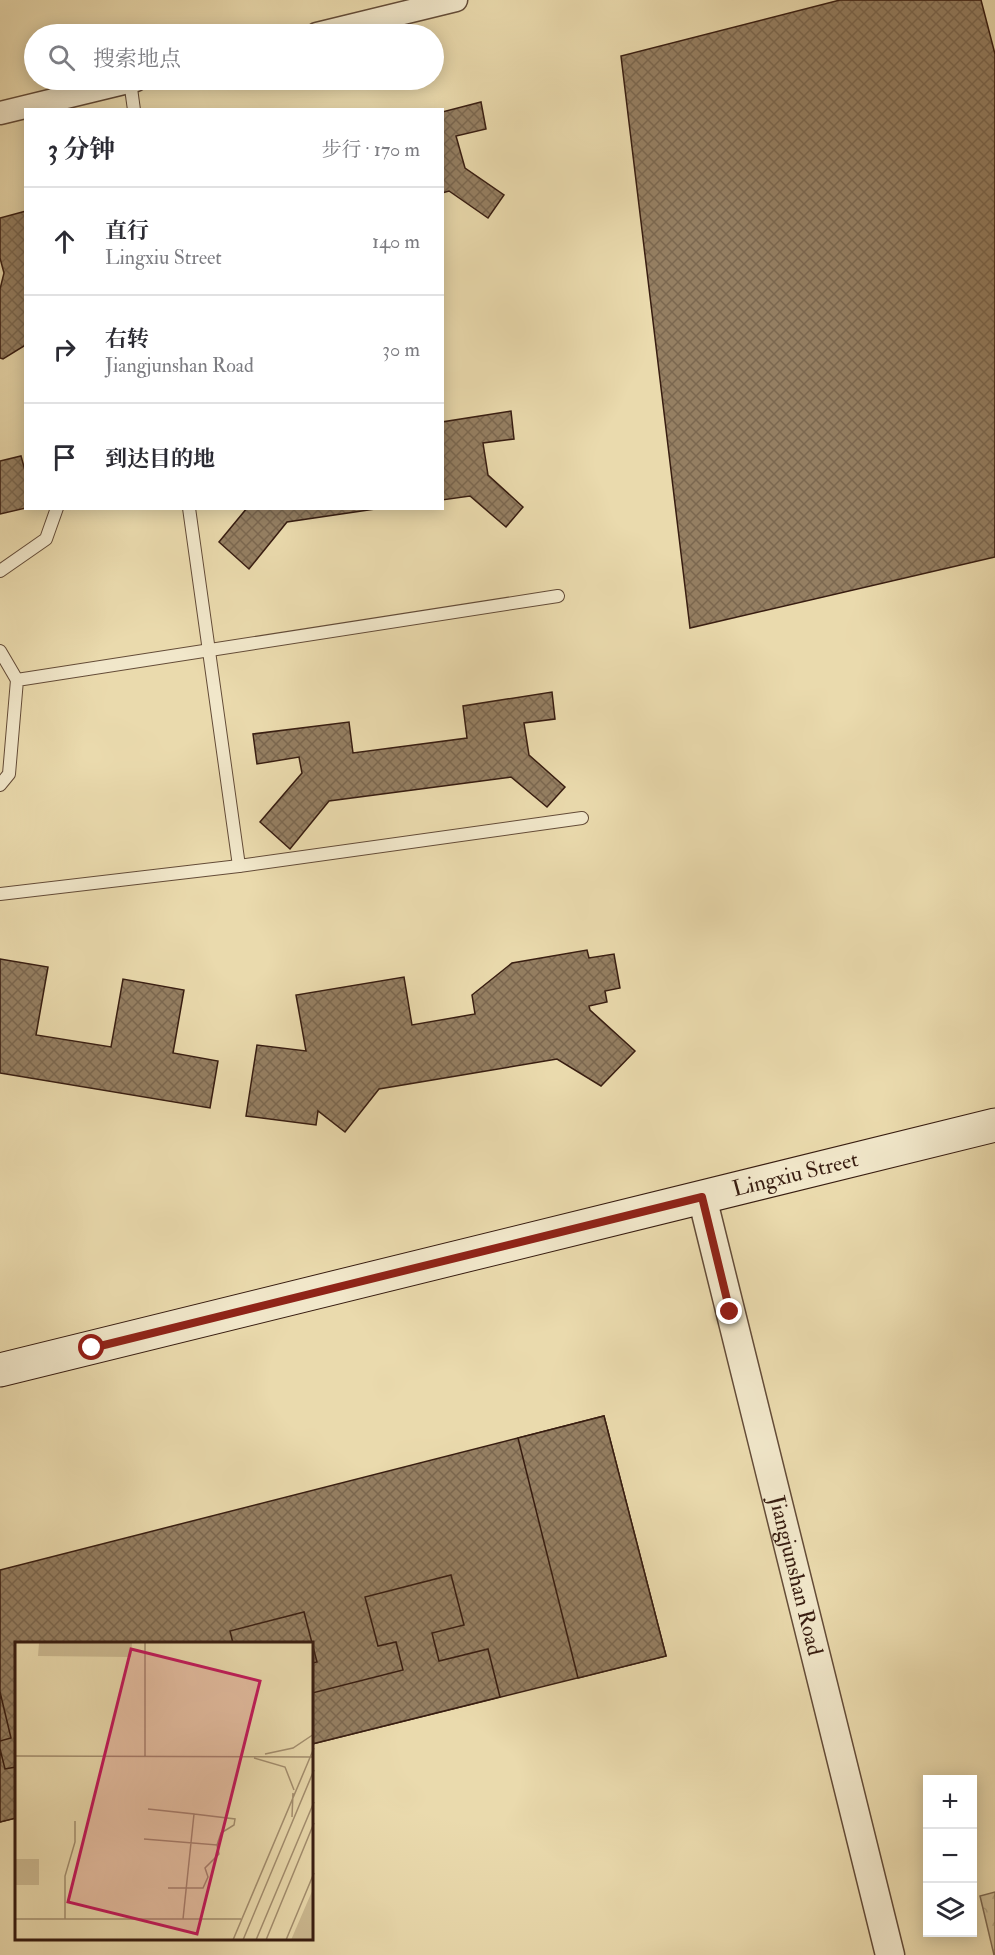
<!DOCTYPE html>
<html lang="zh">
<meta charset="utf-8">
<style>
:root{--surface:#fff;--page:#f2f2f3;--text:#2b2b33;--muted:#7c7c81;--line:#e1e1e2}
body{margin:0;font-family:"IM FELL Double Pica","Noto Serif SC",serif;background:var(--page);color:var(--text)}
.controls{position:absolute;right:18px;bottom:18px;display:grid;overflow:hidden;border-radius:0px;box-shadow:0 3px 15px #0003}
.controls button{width:54px;height:54px;display:grid;place-items:center;padding:0;border:0;border-bottom:2px solid var(--line);background:var(--surface);color:var(--text);font:30px sans-serif}
.stop{position:absolute;width:18px;height:18px;margin:-14px;border:4px solid #8f2418;border-radius:50%;background:#fff}
.stop.end{background:#8f2418;border-color:#fff;box-shadow:0 2px 6px #0008}
.list{margin:0;padding:0;list-style:none}
h2{display:flex;justify-content:space-between;align-items:center;height:78px;margin:0;padding:0 24px;font-size:26px}
h2 small{font-size:20px;font-weight:400;color:var(--muted)}
.list li{display:grid;grid-template-columns:39px 1fr auto;gap:18px;align-items:center;box-sizing:border-box;height:108px;padding:0 24px;border-top:2px solid var(--line)}
.list b{display:block;font-size:22px;white-space:nowrap}
.list p{margin:0;font-size:20px;white-space:nowrap;color:var(--muted)}
.list em{font-size:20px;font-style:normal;color:var(--muted)}
.icon{flex:none;width:33px;height:33px;fill:none;stroke:currentColor;stroke-width:2;stroke-linecap:round;stroke-linejoin:round}
.map{position:relative;flex:none;width:995px;height:1955px;overflow:hidden}
.search{position:absolute;background:var(--surface);box-shadow:0 3px 15px #0003;left:24px;top:24px;width:420px;height:66px;display:flex;align-items:center;gap:15px;box-sizing:border-box;padding:0 21px;border-radius:33px;color:var(--muted);font-size:22px}
.panel{position:absolute;background:var(--surface);box-shadow:0 3px 15px #0003;left:24px;top:108px;width:420px;height:402px;border-radius:0px}
.map>svg:first-child{display:block}
.forest{fill:url(#forest-crowns);stroke:#826c52;stroke-width:1.5}
.building{fill:url(#building-cross-hatch);stroke:#381d11;stroke-width:1.5}
.lines{fill:none;stroke-linecap:round;stroke-linejoin:round}
.service-casing{stroke:#644c38;stroke-width:14}
.minor-casing{stroke:#644c38;stroke-width:25}
.tertiary-casing{stroke:#644c38;stroke-width:31}
.secondary-casing{stroke:#381d11;stroke-width:35}
.service{stroke:#f1e7ca;stroke-width:12}
.minor{stroke:#f1e7ca;stroke-width:22}
.tertiary{stroke:#f1e7ca;stroke-width:28}
.secondary{stroke:#f1e7ca;stroke-width:33}
.route{stroke:#8f2418;stroke-width:8}
.labels{text-anchor:middle;dominant-baseline:central;stroke-width:5;stroke-linejoin:round;paint-order:stroke}
.street-label{font-size:22px;fill:#381d11;stroke:#f1e7ca}
.inset-road{fill:none;stroke:#a38e6f;stroke-width:1.5}
.view{fill:#c2185b;fill-opacity:0.15;stroke:#c2185b;stroke-width:3}
.inset-edge{fill:none;stroke:#381d11;stroke-width:3}
</style>
<div class="map">
<svg width="995" height="1955" viewBox="0 0 995 1955">
<defs>
<pattern id="forest-crowns" width="20" height="18" patternUnits="userSpaceOnUse" patternTransform="scale(1.5)"><rect width="20" height="18" fill="#ccba92"/><path d="M2 6a3 3 0 1 1 6 0M12 15a3 3 0 1 1 6 0" fill="none" stroke="#b09f7d"/></pattern>
<pattern id="building-cross-hatch" width="8" height="8" patternUnits="userSpaceOnUse" patternTransform="scale(1.5)"><rect width="8" height="8" fill="#957f62"/><path d="M0 0l8 8M0 8l8-8" fill="none" stroke="#7b674f"/></pattern>
</defs>
<rect width="100%" height="100%" fill="#eadaad"/>
<filter id="stains"><feTurbulence type="fractalNoise" baseFrequency=".00333" numOctaves="4"/><feColorMatrix values="0 0 0 0 .2 0 0 0 0 .09 0 0 0 0 .02 0 0 0 .5 -.17"/></filter>
<radialGradient id="worn" r=".72"><stop offset=".6" stop-color="#630" stop-opacity="0"/><stop offset="1" stop-color="#630" stop-opacity=".3"/></radialGradient>
<path class="forest" d="M 995,1892 L 995,1955 L 994,1955 L 980,1896 Z"/>
<g class="building">
<path d="M 840,0 L 981,0 L 995,54 L 995,557 L 690,628 L 621,56 Z"/>
<path d="M 481,102 L 486,129 L 456,136 L 465,168 L 504,195 L 488,218 L 449,191 L 442,193 L 442,112 Z"/>
<path d="M 26,211 L 26,341 L 24,346 L 3,359 L 0,358 L 0,289 L 4,273 L 0,258 L 0,218 Z"/>
<path d="M 511,411 L 514,439 L 483,443 L 488,475 L 523,507 L 506,527 L 470,496 L 442,500 L 442,422 Z"/>
<path d="M 21,456 L 26,474 L 26,508 L 0,514 L 0,461 Z"/>
<path d="M 247,508 L 382,508 L 287,522 L 249,569 L 219,542 Z"/>
<path d="M 552,692 L 555,719 L 524,723 L 529,755 L 565,787 L 547,807 L 511,777 L 329,801 L 290,849 L 260,822 L 302,773 L 299,757 L 257,764 L 253,734 L 349,722 L 353,753 L 467,738 L 463,706 Z"/>
<path d="M 587,950 L 589,958 L 614,954 L 620,988 L 605,991 L 607,1002 L 589,1006 L 590,1010 L 635,1051 L 601,1086 L 557,1059 L 379,1089 L 345,1132 L 318,1111 L 316,1125 L 246,1116 L 257,1045 L 306,1051 L 296,995 L 404,977 L 412,1025 L 475,1014 L 472,995 L 512,963 Z"/>
<path d="M 0,959 L 48,967 L 36,1035 L 111,1047 L 123,979 L 184,990 L 173,1053 L 218,1061 L 210,1108 L 0,1073 Z"/>
<path d="M 604,1416 L 666,1656 L 312,1744 L 312,1643 L 16,1643 L 16,1818 L 0,1822 L 0,1570 Z"/>
<path d="M 604,1416 L 666,1656 L 578,1678 L 518,1438 Z"/>
<path d="M 451,1575 L 464,1625 L 432,1633 L 439,1661 L 488,1649 L 500,1697 L 312,1744 L 312,1693 L 403,1670 L 396,1642 L 378,1646 L 365,1597 Z"/>
<path d="M 304,1612 L 312,1643 L 233,1643 L 230,1631 Z"/>
<path d="M 312,1643 L 317,1662 L 312,1663 Z"/>
<path d="M 0,1692 L 11,1738 L 0,1741 Z"/>
<path d="M 0,1749 L 5,1769 L 16,1767 L 16,1818 L 0,1822 Z"/>
</g>
<g class="lines">
<g class="service-casing">
<g id="service">
<path d="M 130,81 L 134,110"/>
<path d="M 189,508 L 239,866 L 582,818"/>
<path d="M 0,571 L 46,539 L 57,508"/>
<path d="M 0,651 L 17,680"/>
<path d="M 0,785 L 9,774 L 17,680 L 558,596"/>
<path d="M 0,894 L 239,866"/>
</g>
</g>
<g class="minor-casing">
<g id="minor">
<path d="M 317,34 L 456,0"/>
<path d="M 0,113 L 136,80"/>
</g>
</g>
<g class="tertiary-casing">
<g id="tertiary">
<path id="s1" d="M 702,1197 L 890,1955"/>
</g>
</g>
<g class="secondary-casing">
<g id="secondary">
<path id="s2" d="M 0,1370 L 995,1125"/>
</g>
</g>
<use href="#service" class="service"/>
<use href="#minor" class="minor"/>
<use href="#tertiary" class="tertiary"/>
<use href="#secondary" class="secondary"/>
</g>
<g class="lines">
<path class="route" d="M 92,1348 L 702,1197 L 730,1312"/>
</g>
<g class="labels">
<g class="street-label">
<text stroke="none"><textPath href="#s2" startOffset="819">Lingxiu Street</textPath></text>
<text stroke="none"><textPath href="#s1" startOffset="390">Jiangjunshan Road</textPath></text>
</g>
</g>
<g transform="translate(15 1642)">
<rect width="298" height="298" fill="#eadaad"/>
<path d="M 24,1 L 117,1 L 116,15 L 23,14 Z" fill="#ccba92"/>
<path d="M 0,217 L 24,217 L 24,243 L 0,243 ZM 298,247 L 298,298 L 276,298 Z" fill="#ccba92"/>
<path class="inset-road" d="M 250,112 L 278,106 L 299,92M 0,114 L 299,115M 130,114 L 130,1M 239,116 L 270,125 L 279,148M 133,167 L 179,172 L 168,277M 277,175 L 278,151M 129,197 L 202,203 L 206,191 L 219,183 L 220,177 L 179,172M 153,246 L 188,246 L 193,235 L 190,226 L 204,212 L 202,203M 0,277 L 226,277M 50,277 L 50,234 L 60,200 L 60,179M 218,298 L 299,106M 228,298 L 299,128M 241,298 L 299,160M 251,298 L 299,181M 271,298 L 299,231"/>
<path class="view" d="M 116,7 L 245,39 L 182,292 L 53,260 Z"/>
<rect width="298" height="298" class="inset-edge"/>
</g>
<rect width="100%" height="100%" filter="url(#stains)"/>
<rect width="100%" height="100%" fill="url(#worn)"/>
</svg>
<div class="controls">
<button>+</button>
<button>−</button>
<button><svg class="icon" aria-label="layers" viewBox="0 0 24 24"><path d="M12 4l9 5-9 5-9-5zM3 14l9 5 9-5"/></svg></button>
</div>
<div class="stop" style="left:92px;top:1348px"></div>
<div class="stop end" style="left:730px;top:1312px"></div>
<div class="search"><svg class="icon" aria-label="search" viewBox="0 0 24 24"><circle cx="10" cy="10" r="6"/><path d="M15 15l6 6"/></svg>搜索地点</div>
<section class="panel">
<h2>3 分钟<small>步行 · 170 m</small></h2>
<ul class="list">
<li><svg class="icon" aria-label="ahead" viewBox="0 0 24 24"><path d="M12 20V5M6 11l6-6 6 6"/></svg><div><b>直行</b><p>Lingxiu Street</p></div><em>140 m</em></li>
<li><svg class="icon" aria-label="right" viewBox="0 0 24 24"><path d="M7 20v-9h11M14 6l5 5-5 5"/></svg><div><b>右转</b><p>Jiangjunshan Road</p></div><em>30 m</em></li>
<li><svg class="icon" aria-label="arrive" viewBox="0 0 24 24"><path d="M6 21V4h12l-3 4 3 4H6"/></svg><div><b>到达目的地</b></div></li>
</ul>
</section>
</div>
